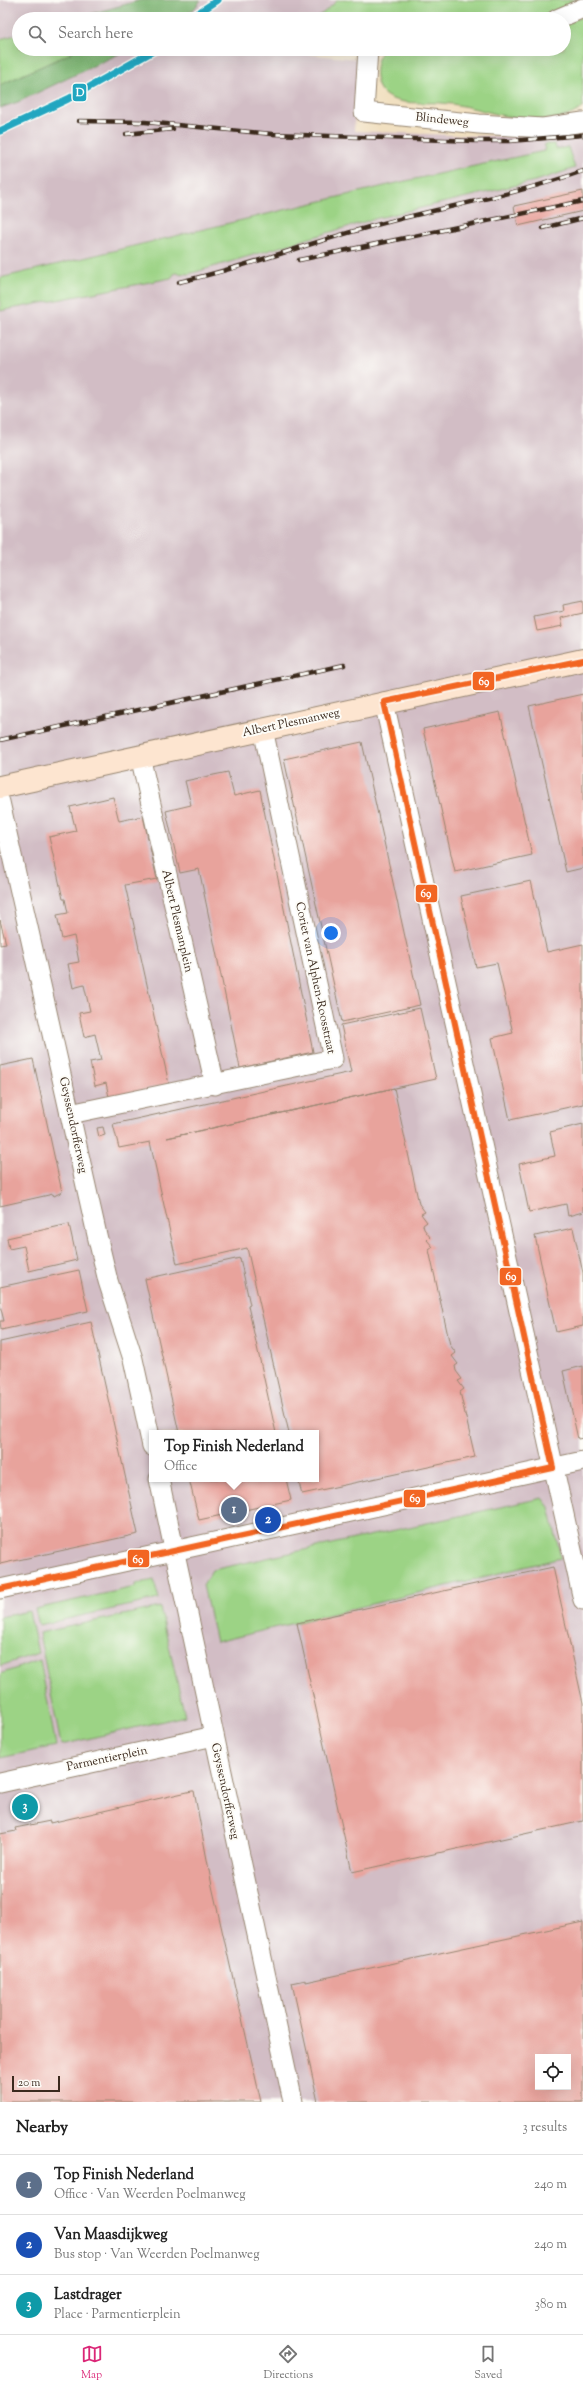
<!DOCTYPE html>
<meta charset="utf-8">
<style>
:root{--surface:#fff;--page:#f6f6f6;--text:#222;--muted:#767676;--line:#e0e0e0;--accent:#db2777}
body{margin:0;font-family:"Sorts Mill Goudy",serif;background:var(--page);color:var(--text)}
.controls{position:absolute;right:12px;bottom:12px;display:grid;overflow:hidden;border-radius:0px;box-shadow:0 4px 16px #0002}
.controls button{width:36px;height:36px;display:grid;place-items:center;padding:0;border:0;border-bottom:1px solid var(--line);background:var(--surface);color:var(--text);font:20px sans-serif}
.scale{position:absolute;left:12px;bottom:10px;width:48px;box-sizing:border-box;padding-left:4px;border:2px solid #3b2a1e;border-top:0;font-size:11px;line-height:14px;white-space:nowrap;color:#3b2a1e;-webkit-text-stroke:3px #fdfcf7;paint-order:stroke}
.you{position:absolute;left:331px;top:933px;width:14px;height:14px;margin:-10px;border:3px solid #fff;border-radius:50%;background:#1a73e8;box-shadow:0 0 0 6px #1a73e833}
.badge{display:grid;place-items:center;width:26px;height:26px;border-radius:50%;background:var(--accent);color:#fff;font-size:13px;font-weight:700}
.pin{position:absolute;translate:-50% -50%;border:2px solid #fff;box-shadow:0 1px 4px #0006}
.popup{position:absolute;left:149px;top:1430px;width:170px;height:52px;box-sizing:border-box;display:grid;place-content:center;border-radius:0px;background:var(--surface);filter:drop-shadow(0 1px 3px #0005);font-size:13px;white-space:nowrap;color:var(--muted)}
.popup b{font-size:15px;color:var(--text)}
.popup::after{content:'';position:absolute;left:50%;top:100%;margin-left:-8px;border:8px solid transparent;border-top-color:var(--surface)}
.list{margin:0;padding:0;list-style:none}
h2{display:flex;justify-content:space-between;align-items:center;height:52px;margin:0;padding:0 16px;font-size:17px}
h2 small{font-size:13px;font-weight:400;color:var(--muted)}
.list li{display:grid;grid-template-columns:26px 1fr auto;gap:12px;align-items:center;box-sizing:border-box;height:60px;padding:0 16px;border-top:1px solid var(--line)}
.list b{display:block;font-size:15px;white-space:nowrap}
.list p{margin:0;font-size:13px;white-space:nowrap;color:var(--muted)}
.list em{font-size:13px;font-style:normal;color:var(--muted)}
.icon{flex:none;width:22px;height:22px;fill:none;stroke:currentColor;stroke-width:2;stroke-linecap:round;stroke-linejoin:round}
.map{position:relative;flex:none;width:583px;height:2102px;overflow:hidden}
.search{position:absolute;background:var(--surface);box-shadow:0 4px 16px #0002;left:12px;right:12px;top:12px;height:44px;display:flex;align-items:center;gap:10px;box-sizing:border-box;padding:0 14px;border-radius:22px;color:var(--muted);font-size:15px}
.sheet{height:232px;background:var(--surface)}
nav{display:flex;justify-content:space-around;align-items:center;box-sizing:border-box;height:56px;border-top:1px solid var(--line);background:var(--surface);font-size:11px;color:var(--muted)}
nav a{display:grid;justify-items:center;gap:2px}
nav .on{color:var(--accent)}
.map>svg:first-child{display:block}
.industrial{fill:#d2bdc5;fill-rule:evenodd}
.green{fill:#9cd385;stroke:#6c7e52}
.forest{fill:#7db572;stroke:#5c7048}
.building{fill:#e8a39c;fill-rule:evenodd}
.lines{fill:none;stroke-linecap:round;stroke-linejoin:round}
.street-casing{stroke:#968570;stroke-width:21}
.secondary-casing{stroke:#968570;stroke-width:24}
.street{stroke:#fff;stroke-width:19}
.secondary{stroke:#fde5d0;stroke-width:22}
.rail-casing{stroke:#3b2a1e;stroke-width:4.5}
.rail{stroke:#fdfcf7;stroke-width:3;stroke-dasharray:9;stroke-linecap:butt}
.bus-1-casing{stroke:#fdfcf7;stroke-width:9}
.bus-1{stroke:#f26522;stroke-width:6}
.metro-1-casing{stroke:#fdfcf7;stroke-width:10}
.metro-1{stroke:#21a6c0;stroke-width:7}
.labels{text-anchor:middle;dominant-baseline:central;stroke-width:4;stroke-linejoin:round;paint-order:stroke}
.street-label{font-size:12px;fill:#3b2a1e;stroke:#fdfcf7}
.line-badge{stroke:#fdfcf7;stroke-width:1.5}
.badge-label{font-size:11px;text-anchor:middle;font-weight:bold;fill:#fff}
</style>
<div class="map">
<svg width="583" height="2102" viewBox="0 0 583 2102">
<rect width="100%" height="100%" fill="#fdfcf7"/>
<filter id="ink" filterUnits="userSpaceOnUse"><feTurbulence type="fractalNoise" baseFrequency=".025" numOctaves="2"/><feDisplacementMap in="SourceGraphic" scale="8" xChannelSelector="R" yChannelSelector="G"/><feConvolveMatrix kernelMatrix="1 2 1 2 8 2 1 2 1" color-interpolation-filters="sRGB"/></filter>
<filter id="wash" filterUnits="userSpaceOnUse"><feTurbulence type="fractalNoise" baseFrequency=".012" numOctaves="4" result="noise"/><feDisplacementMap in="SourceGraphic" scale="16" xChannelSelector="R" yChannelSelector="G"/><feGaussianBlur stdDeviation="0.9" result="paint"/><feColorMatrix in="noise" values="0 0 0 0 0 0 0 0 0 0 0 0 0 0 0 0 0 1.4 0 .05"/><feComposite in="paint" operator="in"/></filter>
<g filter="url(#wash)">
<rect width="100%" height="100%" fill="#f1e0c1"/>
<path class="industrial" d="M 0,0 L 338,0 L 316,19 L 19,19 L 19,49 L 301,49 L 303,54 L 358,59 L 354,131 L 476,136 L 534,135 L 583,130 L 583,2102 L 0,2102 ZM 152,1433 L 316,1433 L 316,1479 L 152,1479 ZM 538,2057 L 568,2057 L 568,2087 L 538,2087 Z"/>
<g class="green">
<path d="M 338,0 L 581,0 L 534,19 L 316,19 Z"/>
<path d="M 583,16 L 583,107 C 571,118 550,120 534,120 C 505,120 470,104 441,103 C 424,102 398,106 384,94 C 372,84 374,59 384,49 L 564,49 L 564,25 Z"/>
<path d="M 19,34 L 19,49 L 71,49 L 72,53 L 0,85 L 0,39 Z"/>
<path d="M 545,144 L 555,144 L 556,149 L 568,147 L 575,168 L 539,180 L 374,219 L 189,274 L 175,273 L 171,278 L 0,311 L 0,278 L 401,182 L 544,151 Z"/>
<path d="M 542,1498 L 549,1507 L 561,1558 L 216,1642 L 203,1585 L 212,1570 Z"/>
<path d="M 154,1580 L 159,1599 L 39,1625 L 35,1609 L 135,1587 L 135,1584 Z"/>
<path d="M 160,1607 L 185,1716 L 61,1745 L 39,1633 Z"/>
<path d="M 29,1611 L 38,1653 L 0,1666 L 0,1617 Z"/>
<path d="M 40,1660 L 56,1746 L 0,1758 L 0,1674 Z"/>
</g>
<g class="forest">
<path d="M 141,0 L 201,0 L 194,9 L 178,19 L 73,19 Z"/>
<path d="M 71,49 L 129,49 L 18,102 L 0,108 L 0,85 L 71,53 Z"/>
</g>
<g id="blocks">
<g class="building">
<path d="M 583,191 L 583,211 L 518,226 L 514,206 Z"/>
<path d="M 583,601 L 583,613 L 561,618 L 563,626 L 537,631 L 534,617 L 564,611 L 563,605 Z"/>
<path d="M 583,694 L 583,868 L 566,872 L 529,706 Z"/>
<path d="M 500,712 L 532,855 L 455,872 L 423,729 Z"/>
<path d="M 362,742 L 420,1005 L 342,1022 L 284,759 Z"/>
<path d="M 228,772 L 234,796 L 260,790 L 313,1052 L 240,1068 L 199,869 L 180,873 L 166,811 L 191,805 L 185,781 Z"/>
<path d="M 113,797 L 119,821 L 143,816 L 157,879 L 125,885 L 169,1084 L 109,1097 L 106,1083 L 95,1086 L 90,1062 L 101,1060 L 95,1034 L 84,1037 L 79,1013 L 90,1011 L 84,985 L 73,988 L 68,964 L 79,962 L 74,936 L 62,939 L 57,915 L 68,913 L 65,899 L 63,899 L 49,837 L 76,831 L 70,807 Z"/>
<path d="M 531,881 L 547,952 L 583,944 L 583,1104 L 510,1120 L 492,1038 L 513,1033 L 497,963 L 476,967 L 461,896 Z"/>
<path d="M 0,920 L 6,944 L 0,945 Z"/>
<path d="M 420,1008 L 436,1079 L 167,1138 L 394,1088 L 419,1204 L 425,1212 L 421,1214 L 427,1222 L 423,1225 L 424,1229 L 430,1237 L 427,1240 L 433,1247 L 429,1250 L 450,1345 L 456,1353 L 452,1356 L 458,1364 L 455,1366 L 456,1371 L 462,1379 L 458,1381 L 464,1389 L 460,1392 L 475,1457 L 302,1494 L 298,1479 L 316,1479 L 316,1433 L 289,1433 L 247,1248 L 177,1264 L 150,1142 L 119,1148 L 113,1124 L 351,1072 L 341,1025 Z"/>
<path d="M 33,1059 L 62,1192 L 54,1196 L 53,1194 L 0,1206 L 0,1066 Z"/>
<path d="M 583,1124 L 583,1212 L 568,1216 L 566,1204 L 529,1212 L 519,1164 L 555,1156 L 550,1132 Z"/>
<path d="M 103,1127 L 105,1135 L 99,1137 L 97,1128 Z"/>
<path d="M 69,1224 L 77,1260 L 29,1271 L 24,1246 L 9,1249 L 7,1238 Z"/>
<path d="M 573,1228 L 583,1273 L 583,1326 L 556,1332 L 535,1236 Z"/>
<path d="M 240,1258 L 250,1305 L 248,1306 L 276,1433 L 179,1433 L 145,1279 Z"/>
<path d="M 79,1270 L 88,1311 L 1,1330 L 0,1321 L 4,1321 L 0,1305 L 0,1287 Z"/>
<path d="M 91,1322 L 138,1534 L 0,1564 L 0,1342 Z"/>
<path d="M 583,1366 L 583,1438 L 578,1439 L 563,1371 Z"/>
<path d="M 189,1479 L 286,1479 L 291,1500 L 199,1520 Z"/>
<path d="M 553,1567 L 583,1703 L 583,1821 L 352,1872 L 297,1623 Z"/>
<path d="M 192,1791 L 194,1791 L 212,1886 L 261,2102 L 0,2102 L 0,1834 L 16,1831 L 15,1828 L 50,1821 L 50,1823 Z"/>
<path d="M 583,1922 L 583,2102 L 318,2102 L 292,1983 L 306,1980 L 306,1982 ZM 538,2057 L 568,2057 L 568,2087 L 538,2087 Z"/>
</g>
</g>
</g>
<g filter="url(#ink)">
<use href="#blocks" fill-opacity="0" stroke="#968570" stroke-width="1"/>
<g class="lines">
<g class="street-casing">
<g id="street">
<path d="M 557,19 L 583,8"/>
<path d="M 368,49 L 364,112 L 479,124 L 543,128 L 583,122"/>
<path d="M 384,702 L 583,1600"/>
<path d="M 140,756 L 215,1085"/>
<path d="M 0,802 L 97,1235 L 108,1281 L 133,1359 L 152,1446"/>
<path d="M 70,1114 L 333,1059 L 263,729"/>
<path d="M 159,1479 L 293,2102"/>
<path d="M 0,1589 L 583,1461"/>
<path d="M 0,1783 L 214,1736"/>
</g>
</g>
<g class="secondary-casing">
<path id="secondary" d="M 0,787 L 583,660"/>
</g>
<use href="#street" class="street"/>
<use href="#secondary" class="secondary"/>
<g class="rail-casing">
<g id="rail">
<path d="M 79,121 L 145,122 L 272,134 L 474,141 L 510,141 L 583,135"/>
<path d="M 126,134 L 173,129"/>
<path d="M 543,228 L 583,218"/>
<path d="M 299,260 L 583,201"/>
<path d="M 179,282 C 244,268 305,244 369,227 C 440,207 513,196 583,171"/>
<path d="M 0,740 L 344,665"/>
</g>
</g>
<use href="#rail" class="rail"/>
<g class="bus-1-casing">
<g id="bus-1">
<path d="M 384,702 L 553,1468"/>
<path d="M 384,702 L 583,660"/>
<path d="M 0,1589 L 553,1468"/>
</g>
</g>
<use href="#bus-1" class="bus-1"/>
<g class="metro-1-casing">
<g id="metro-1">
<path d="M 189,19 L 218,0"/>
<path d="M 0,131 L 68,99 L 157,49"/>
</g>
</g>
<use href="#metro-1" class="metro-1"/>
</g>
</g>
<g class="labels">
<g class="street-label">
<text transform="translate(442 120) rotate(6)">Blindeweg</text>
<text transform="translate(291 723) rotate(-12)">Albert Plesmanweg</text>
<text transform="translate(177 921) rotate(77)">Albert Plesmanplein</text>
<text transform="translate(315 978) rotate(78)">Coriet van Alphen-Roosstraat</text>
<text transform="translate(73 1125) rotate(78)">Geyssendorfferweg</text>
<text transform="translate(107 1759) rotate(-12)">Parmentierplein</text>
<text transform="translate(225 1791) rotate(78)">Geyssendorfferweg</text>
</g>
</g>
<g class="line-badge">
<rect x="72" y="83" width="15" height="19" rx="4" fill="#21a6c0"/>
<rect x="472" y="671" width="23" height="20" rx="4" fill="#f26522"/>
<rect x="415" y="884" width="23" height="19" rx="4" fill="#f26522"/>
<rect x="499" y="1267" width="23" height="19" rx="4" fill="#f26522"/>
<rect x="403" y="1489" width="23" height="19" rx="4" fill="#f26522"/>
<rect x="127" y="1549" width="23" height="19" rx="4" fill="#f26522"/>
</g>
<g class="badge-label">
<text x="80" y="96">D</text>
<text x="484" y="685">69</text>
<text x="426" y="897">69</text>
<text x="511" y="1280">69</text>
<text x="415" y="1502">69</text>
<text x="138" y="1563">69</text>
</g>
</svg>
<div class="controls">
<button><svg class="icon" aria-label="locate" viewBox="0 0 24 24"><circle cx="12" cy="12" r="6"/><path d="M12 2v4M12 18v4M2 12h4M18 12h4"/></svg></button>
</div>
<div class="scale">20 m</div>
<div class="you"></div>
<div class="pin badge" style="left:234px;top:1510px;background:#5c6f8a">1</div>
<div class="popup"><b>Top Finish Nederland</b>Office</div>
<div class="pin badge" style="left:268px;top:1520px;background:#1a4fb4">2</div>
<div class="pin badge" style="left:25px;top:1807px;background:#0f9aa8">3</div>
<div class="search"><svg class="icon" aria-label="search" viewBox="0 0 24 24"><circle cx="10" cy="10" r="6"/><path d="M15 15l6 6"/></svg>Search here</div>
</div>
<section class="sheet">
<h2>Nearby<small>3 results</small></h2>
<ul class="list">
<li><span class="badge" style="background:#5c6f8a">1</span><div><b>Top Finish Nederland</b><p>Office · Van Weerden Poelmanweg</p></div><em>240 m</em></li>
<li><span class="badge" style="background:#1a4fb4">2</span><div><b>Van Maasdijkweg</b><p>Bus stop · Van Weerden Poelmanweg</p></div><em>240 m</em></li>
<li><span class="badge" style="background:#0f9aa8">3</span><div><b>Lastdrager</b><p>Place · Parmentierplein</p></div><em>380 m</em></li>
</ul>
</section>
<nav>
<a class="on"><svg class="icon" aria-label="map" viewBox="0 0 24 24"><path d="M3 6l6-2 6 2 6-2v14l-6 2-6-2-6 2zM9 4v14M15 6v14"/></svg>Map</a>
<a><svg class="icon" aria-label="directions" viewBox="0 0 24 24"><path d="M12 3l9 9-9 9-9-9zM9 14v-3h6M13 9l2 2-2 2"/></svg>Directions</a>
<a><svg class="icon" aria-label="saved" viewBox="0 0 24 24"><path d="M7 4h10v16l-5-4-5 4z"/></svg>Saved</a>
</nav>
